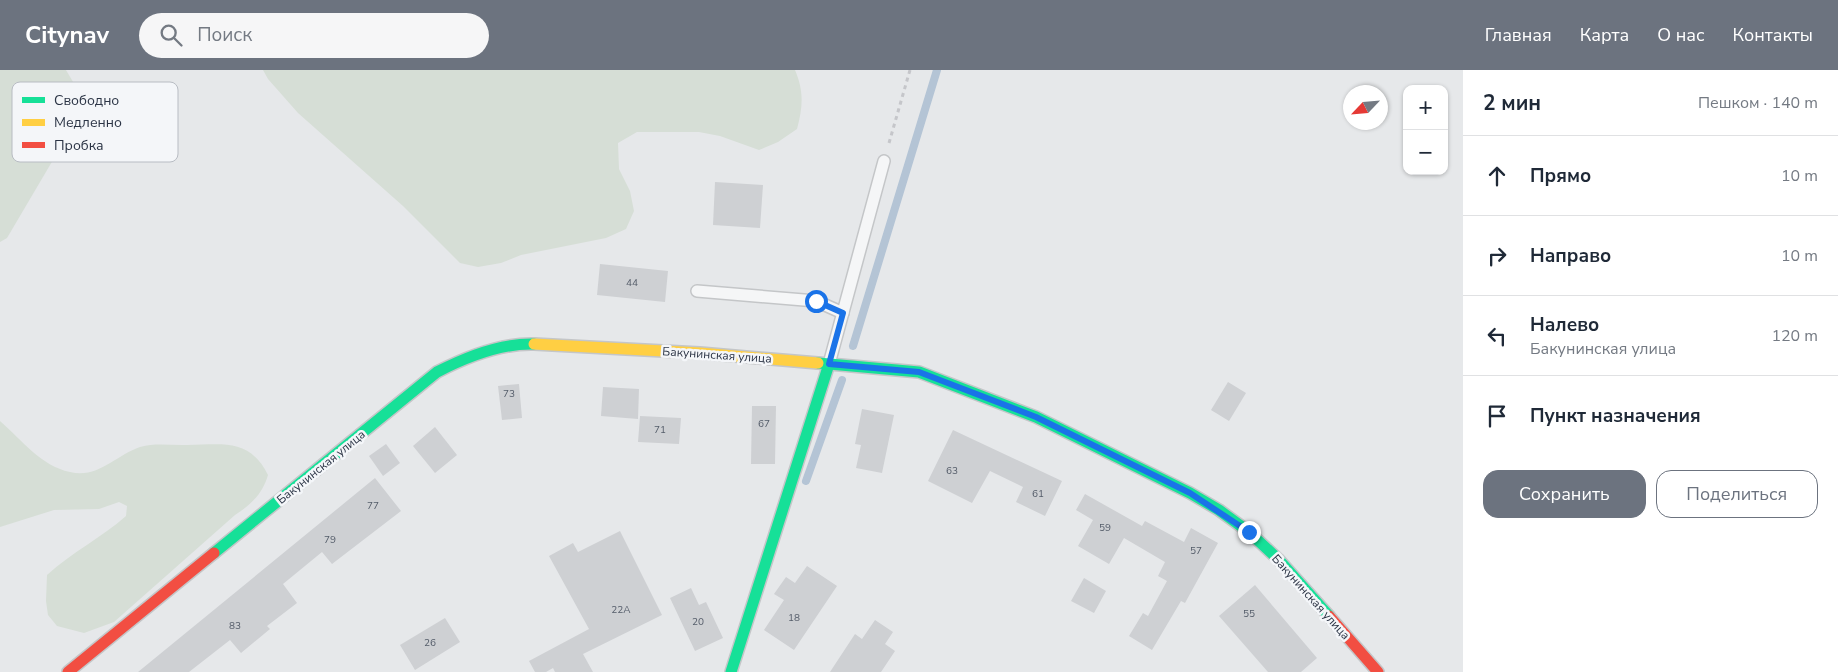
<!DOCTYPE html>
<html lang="ru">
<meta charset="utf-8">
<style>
:root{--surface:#fff;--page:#f6f6f7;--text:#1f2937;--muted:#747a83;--line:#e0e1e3;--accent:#6c737f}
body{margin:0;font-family:"Nunito Sans",sans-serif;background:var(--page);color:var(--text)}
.controls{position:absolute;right:15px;top:15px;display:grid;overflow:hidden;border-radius:10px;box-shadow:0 1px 4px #0004}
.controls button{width:45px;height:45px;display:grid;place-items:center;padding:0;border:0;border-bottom:1px solid var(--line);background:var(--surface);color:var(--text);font:25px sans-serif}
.compass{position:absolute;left:1343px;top:15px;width:45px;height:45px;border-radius:50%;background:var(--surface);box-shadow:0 1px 4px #0004;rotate:244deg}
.stop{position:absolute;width:15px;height:15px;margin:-11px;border:4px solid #1a73e8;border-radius:50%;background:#fff}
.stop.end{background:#1a73e8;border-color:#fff;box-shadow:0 1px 5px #0008}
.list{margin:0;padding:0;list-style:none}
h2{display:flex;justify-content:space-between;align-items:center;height:65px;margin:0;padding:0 20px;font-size:21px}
h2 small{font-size:16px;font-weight:400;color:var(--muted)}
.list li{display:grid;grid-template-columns:32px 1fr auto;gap:15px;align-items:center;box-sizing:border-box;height:80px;padding:0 20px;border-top:1px solid var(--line)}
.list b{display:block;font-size:19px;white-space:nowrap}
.list p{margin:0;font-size:16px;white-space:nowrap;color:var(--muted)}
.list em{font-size:16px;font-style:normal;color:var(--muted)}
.actions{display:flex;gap:10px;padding:15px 20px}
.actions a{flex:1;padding:11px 0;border:1px solid var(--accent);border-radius:15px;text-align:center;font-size:18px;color:var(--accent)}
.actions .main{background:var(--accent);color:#fff}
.icon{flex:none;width:28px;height:28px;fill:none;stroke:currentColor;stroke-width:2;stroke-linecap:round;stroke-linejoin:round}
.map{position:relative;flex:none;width:1463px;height:602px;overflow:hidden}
header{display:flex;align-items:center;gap:30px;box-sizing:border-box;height:70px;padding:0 25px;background:var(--accent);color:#fff}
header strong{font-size:24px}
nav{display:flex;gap:28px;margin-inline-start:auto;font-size:18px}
.search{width:350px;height:45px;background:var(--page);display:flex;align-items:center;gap:12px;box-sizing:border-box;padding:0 18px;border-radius:28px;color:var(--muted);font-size:19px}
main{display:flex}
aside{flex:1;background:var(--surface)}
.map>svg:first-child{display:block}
.green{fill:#d6ded6}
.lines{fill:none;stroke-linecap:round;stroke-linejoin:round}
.stream{stroke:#b4c4d5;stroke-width:8}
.building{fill:#ced0d3}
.lane-casing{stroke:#c4c6c8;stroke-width:14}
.fast-casing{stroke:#c4c6c8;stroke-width:14}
.slow-casing{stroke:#c4c6c8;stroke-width:14}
.jam-casing{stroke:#c4c6c8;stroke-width:14}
.path{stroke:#c5c6ca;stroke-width:3;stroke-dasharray:4 4;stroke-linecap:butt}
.lane{stroke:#f5f6f7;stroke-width:11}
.fast{stroke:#16e098;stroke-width:11}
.slow{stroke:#ffcf43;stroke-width:11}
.jam{stroke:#f24e42;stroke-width:11}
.route{stroke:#1a73e8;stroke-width:6}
.labels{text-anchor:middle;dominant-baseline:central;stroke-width:5;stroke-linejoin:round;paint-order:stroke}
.number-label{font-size:10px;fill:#545c69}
.street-label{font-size:12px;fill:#2b3445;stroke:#f4f6f9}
.key{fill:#f4f6f9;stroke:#b8bcc3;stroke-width:1}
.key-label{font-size:14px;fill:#2b3445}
</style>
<header>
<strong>Citynav</strong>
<div class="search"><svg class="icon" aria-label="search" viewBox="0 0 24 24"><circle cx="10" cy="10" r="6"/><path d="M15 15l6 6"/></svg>Поиск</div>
<nav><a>Главная</a><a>Карта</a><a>О нас</a><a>Контакты</a></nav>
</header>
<main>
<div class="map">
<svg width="1463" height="602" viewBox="0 0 1463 602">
<rect width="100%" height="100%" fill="#e6e8ea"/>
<g class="green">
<path d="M 0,0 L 66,0 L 86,34 L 7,168 L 0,172 Z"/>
<path d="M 263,0 L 795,0 C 804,21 803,37 797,59 L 778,72 L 759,80 L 720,66 L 699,62 L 637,62 L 618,73 L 619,99 L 630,121 L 634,141 L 626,159 L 606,168 L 521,185 L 501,193 L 478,197 L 460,193 L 403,136 L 298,43 L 268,9 Z"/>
<path d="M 0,351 C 22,370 41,396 70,402 C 98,409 116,385 140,377 C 154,373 168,375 182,375 C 218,376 248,365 268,405 C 263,423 251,435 235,445 L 114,552 L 84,563 L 57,556 L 48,545 L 46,531 L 47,505 C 72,482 101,468 126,446 L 127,436 L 119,432 L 99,439 L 54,440 L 0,457 Z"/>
</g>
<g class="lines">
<g class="stream">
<path d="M 853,276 L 937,0"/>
<path d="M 806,411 L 842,310"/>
</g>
</g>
<g class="building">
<path d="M 715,112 L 763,115 L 760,158 L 713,155 Z"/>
<path d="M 600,194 L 668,201 L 665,232 L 597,225 Z"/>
<path d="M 1228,312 L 1246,323 L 1229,351 L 1211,340 Z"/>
<path d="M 519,314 L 522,348 L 502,350 L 498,316 Z"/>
<path d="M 603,317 L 639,319 L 638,349 L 601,346 Z"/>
<path d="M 752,336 L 776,336 L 775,394 L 751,394 Z"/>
<path d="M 862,339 L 894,345 L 882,403 L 856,398 L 861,375 L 855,374 Z"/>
<path d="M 640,346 L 681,348 L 679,374 L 638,372 Z"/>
<path d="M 435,357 L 457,385 L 435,403 L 413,376 Z"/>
<path d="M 953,360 L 1062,411 L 1045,446 L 1016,432 L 1023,417 L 990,401 L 972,433 L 928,411 Z"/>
<path d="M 386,374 L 400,393 L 383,406 L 369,386 Z"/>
<path d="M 375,408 L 401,441 L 332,494 L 322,482 L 283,514 L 297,533 L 267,556 L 270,559 L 241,583 L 230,570 L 189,602 L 138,602 Z"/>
<path d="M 1085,424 L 1142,456 L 1145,451 L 1184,472 L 1191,458 L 1218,473 L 1185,533 L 1181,531 L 1152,580 L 1129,566 L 1143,543 L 1148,546 L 1167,511 L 1158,506 L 1165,492 L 1124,468 L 1109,494 L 1078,476 L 1093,450 L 1076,440 Z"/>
<path d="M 620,461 L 662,545 L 583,584 L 593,602 L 555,602 L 553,598 L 546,602 L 535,602 L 529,591 L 589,559 L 549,486 L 573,473 L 578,482 Z"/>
<path d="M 807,496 L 837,516 L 794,580 L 764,560 L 784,530 L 774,524 L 786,507 L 795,513 Z"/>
<path d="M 1084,508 L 1106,521 L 1094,543 L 1071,531 Z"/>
<path d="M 1255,515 L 1317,588 L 1301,602 L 1268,602 L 1219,546 Z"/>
<path d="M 691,518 L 699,535 L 706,532 L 723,568 L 695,581 L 670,528 Z"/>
<path d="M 445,548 L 460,572 L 415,600 L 400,575 Z"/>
<path d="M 875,550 L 893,562 L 885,574 L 895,581 L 881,602 L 830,602 L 855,564 L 862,569 Z"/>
</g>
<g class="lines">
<g class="lane-casing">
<g id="lane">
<path d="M 697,221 L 816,231 L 843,243"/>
<path d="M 829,294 L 884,91"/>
</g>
</g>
<g class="fast-casing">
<g id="fast">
<path d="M 818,293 L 919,302 L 1036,347 L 1190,423 L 1219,440 L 1249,462 L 1278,489 L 1329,546"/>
<path d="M 214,483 L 437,302 C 466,287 501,273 534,274"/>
<path d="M 731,602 L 829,294"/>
</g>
</g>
<g class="slow-casing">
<path id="slow" d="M 534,274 L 700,283 L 818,293"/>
</g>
<g class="jam-casing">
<g id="jam">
<path d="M 1329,546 L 1378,602"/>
<path d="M 68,602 L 214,483"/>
</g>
</g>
<path class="path" d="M 889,73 L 910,0"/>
<use href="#lane" class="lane"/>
<use href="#fast" class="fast"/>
<use href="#slow" class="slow"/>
<use href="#jam" class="jam"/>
</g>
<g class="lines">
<path class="route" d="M 816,231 L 843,243 L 829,294 L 919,302 L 1036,347 L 1190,423 L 1249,462"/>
</g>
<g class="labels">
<g class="number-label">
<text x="632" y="213">44</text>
<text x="509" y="324">73</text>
<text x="764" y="354">67</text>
<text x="660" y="360">71</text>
<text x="952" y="401">63</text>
<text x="1038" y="424">61</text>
<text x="373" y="436">77</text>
<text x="1105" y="458">59</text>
<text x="330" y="470">79</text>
<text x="1196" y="481">57</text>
<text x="621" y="540">22А</text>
<text x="1249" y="544">55</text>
<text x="794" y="548">18</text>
<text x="698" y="552">20</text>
<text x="235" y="556">83</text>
<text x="430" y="573">26</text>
</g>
<g class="street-label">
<text transform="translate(717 285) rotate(4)">Бакунинская улица</text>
<text transform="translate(321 397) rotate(-39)">Бакунинская улица</text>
<text transform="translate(1311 527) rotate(48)">Бакунинская улица</text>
</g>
</g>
<rect x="12" y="12" width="166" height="80" rx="8" class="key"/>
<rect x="22" y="27" width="23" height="6" fill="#16e098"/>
<rect x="22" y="49" width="23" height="7" fill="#ffcf43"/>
<rect x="22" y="72" width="23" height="6" fill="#f24e42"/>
<g class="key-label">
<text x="54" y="35">Свободно</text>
<text x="54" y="57">Медленно</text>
<text x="54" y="80">Пробка</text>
</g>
</svg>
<div class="controls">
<button>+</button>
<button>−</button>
</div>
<svg class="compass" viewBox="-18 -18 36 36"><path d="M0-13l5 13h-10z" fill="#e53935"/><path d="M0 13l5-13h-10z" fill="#747a83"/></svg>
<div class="stop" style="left:816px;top:231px"></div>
<div class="stop end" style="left:1249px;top:462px"></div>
</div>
<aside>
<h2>2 мин<small>Пешком · 140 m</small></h2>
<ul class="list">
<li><svg class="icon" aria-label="ahead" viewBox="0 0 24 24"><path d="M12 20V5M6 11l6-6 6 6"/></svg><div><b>Прямо</b></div><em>10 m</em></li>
<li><svg class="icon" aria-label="right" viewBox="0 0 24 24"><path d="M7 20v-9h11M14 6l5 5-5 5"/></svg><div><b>Направо</b></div><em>10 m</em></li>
<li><svg class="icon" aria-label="left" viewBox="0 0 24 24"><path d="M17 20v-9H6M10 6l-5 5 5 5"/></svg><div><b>Налево</b><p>Бакунинская улица</p></div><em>120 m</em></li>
<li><svg class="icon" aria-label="arrive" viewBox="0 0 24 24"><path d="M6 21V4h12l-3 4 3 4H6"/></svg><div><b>Пункт назначения</b></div></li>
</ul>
<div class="actions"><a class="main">Сохранить</a><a>Поделиться</a></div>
</aside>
</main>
